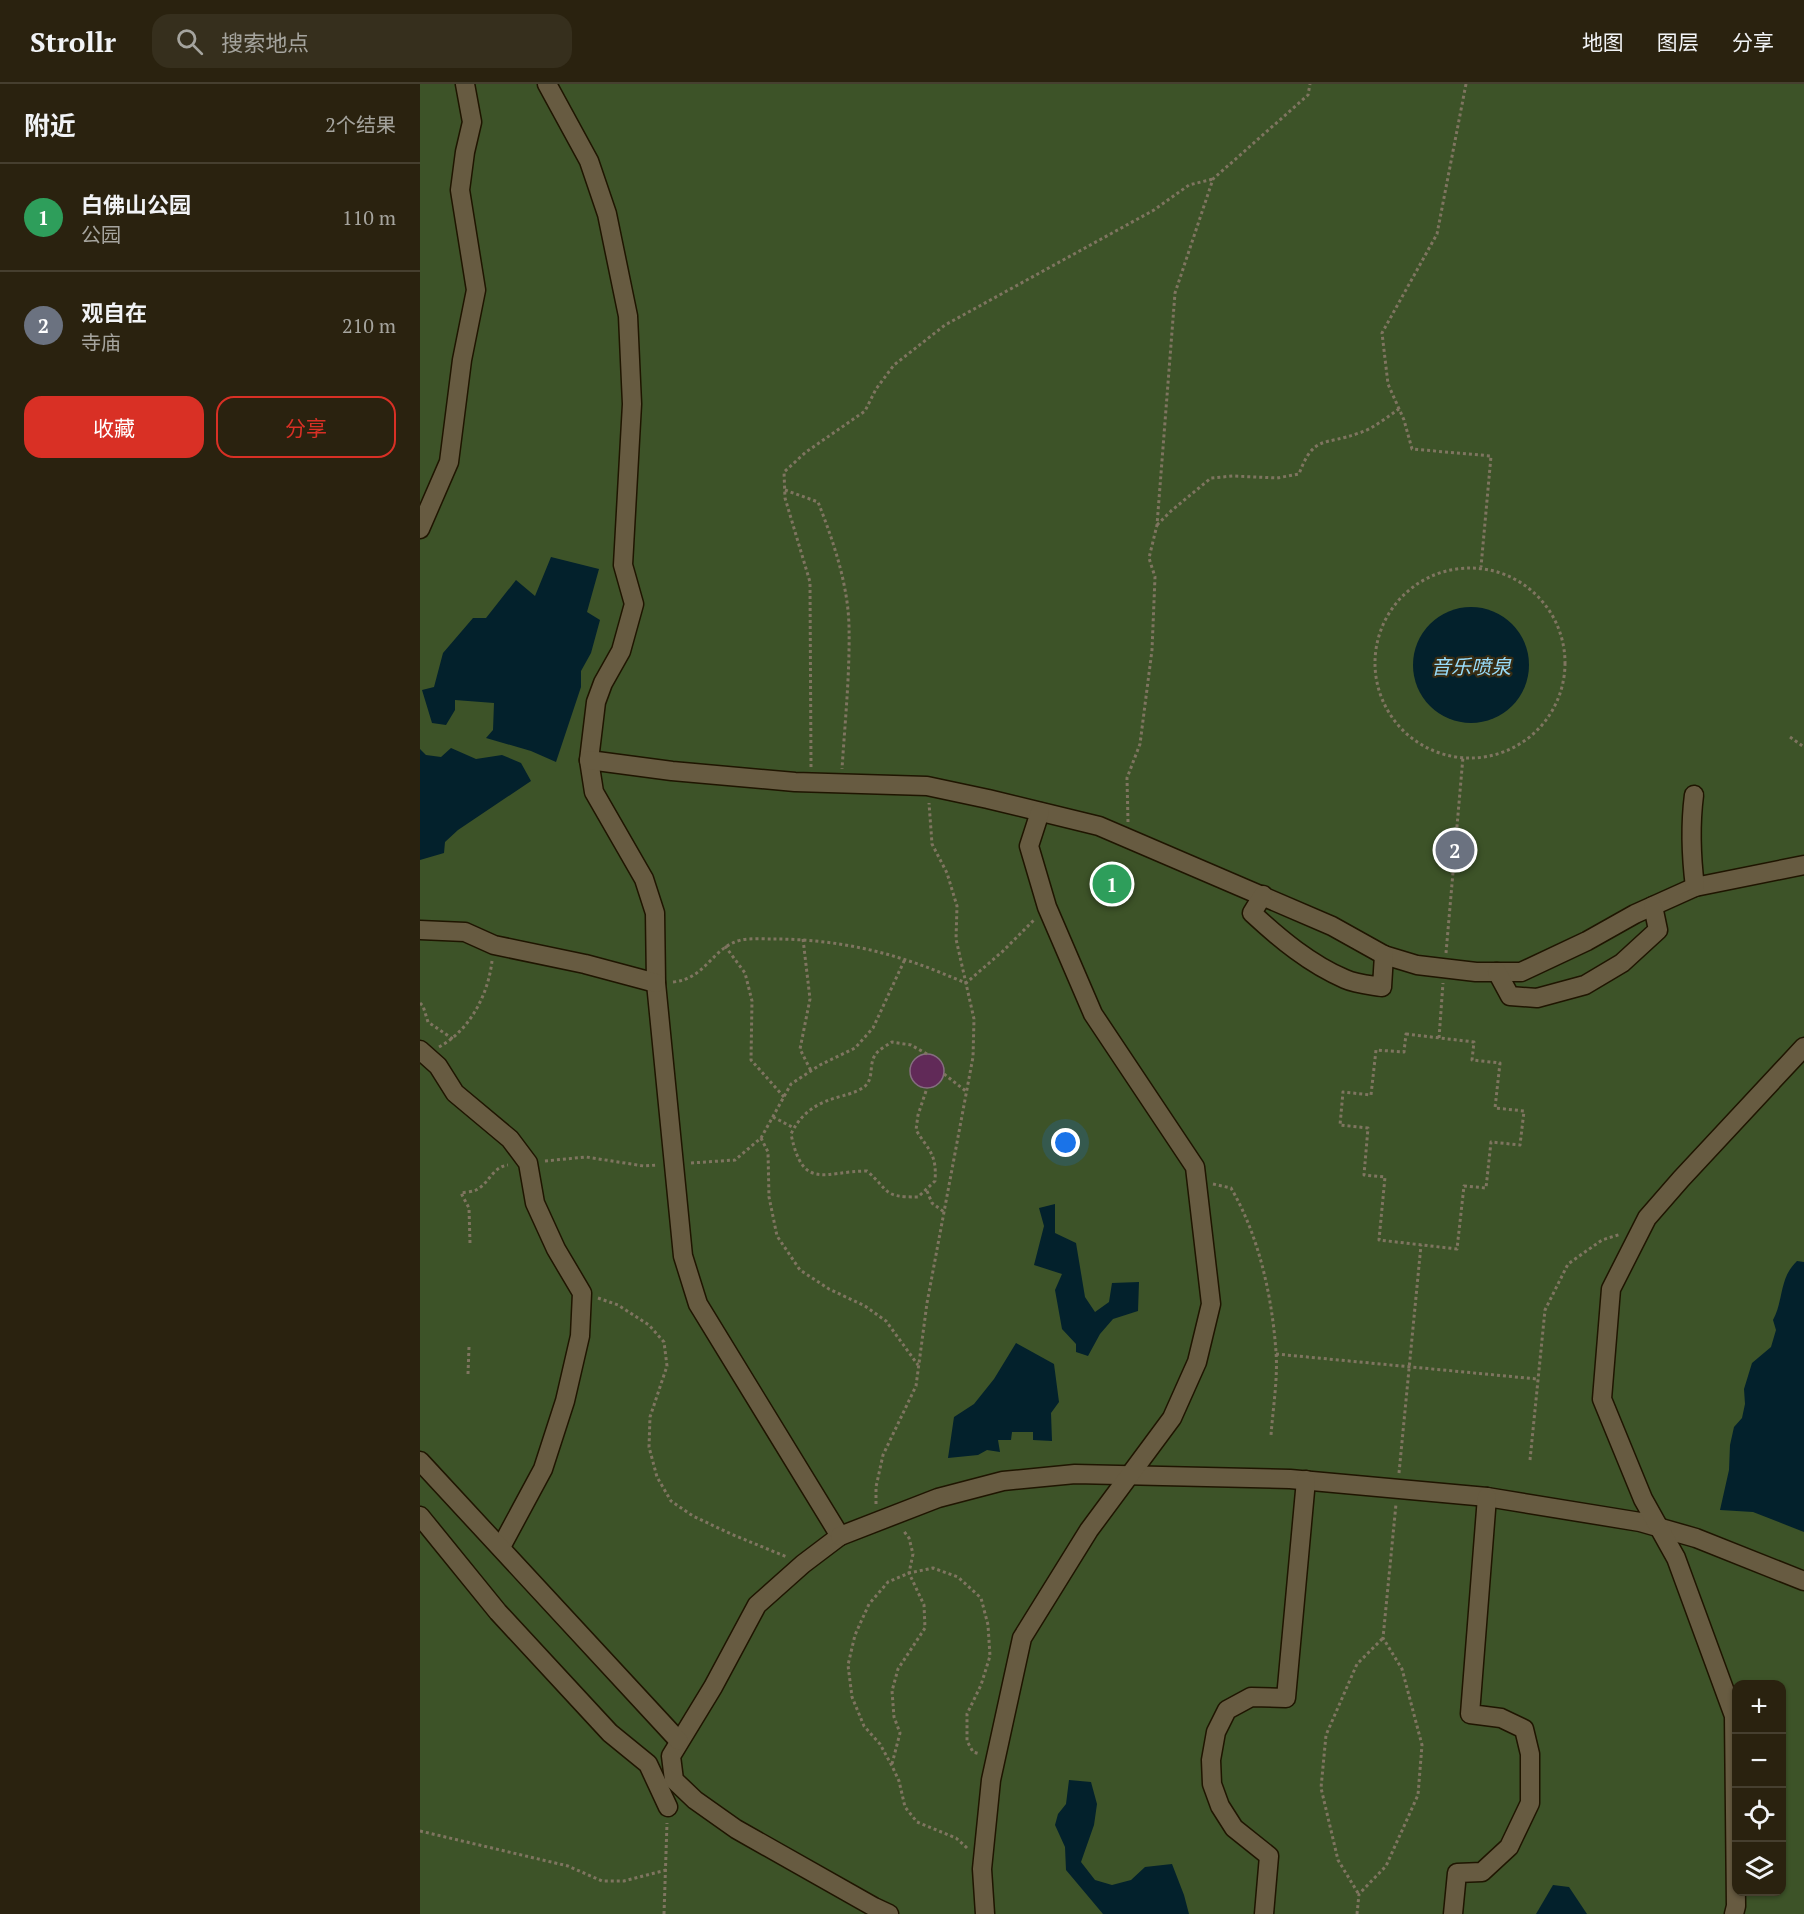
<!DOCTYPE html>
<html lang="zh">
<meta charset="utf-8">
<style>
:root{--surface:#2a220f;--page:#362f1d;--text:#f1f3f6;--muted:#a5a49e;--line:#463f2f;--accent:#d93025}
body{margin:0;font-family:"PT Serif","Noto Sans SC",serif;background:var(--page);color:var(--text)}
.controls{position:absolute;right:18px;bottom:18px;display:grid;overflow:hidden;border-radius:12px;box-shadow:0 2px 4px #0004}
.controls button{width:54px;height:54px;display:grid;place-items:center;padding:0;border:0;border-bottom:2px solid var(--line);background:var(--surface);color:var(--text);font:30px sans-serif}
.you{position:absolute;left:646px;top:1059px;width:21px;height:21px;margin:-15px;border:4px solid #fff;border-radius:50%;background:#1a73e8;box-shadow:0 0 0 9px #1a73e833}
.badge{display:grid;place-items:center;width:39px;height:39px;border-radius:50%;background:var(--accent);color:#fff;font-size:20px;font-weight:700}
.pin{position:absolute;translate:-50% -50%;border:3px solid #fff;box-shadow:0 2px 6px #0006}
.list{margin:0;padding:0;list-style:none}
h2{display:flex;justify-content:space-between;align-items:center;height:78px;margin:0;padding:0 24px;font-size:26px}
h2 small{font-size:20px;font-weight:400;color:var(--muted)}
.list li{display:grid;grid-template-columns:39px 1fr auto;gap:18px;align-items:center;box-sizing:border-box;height:108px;padding:0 24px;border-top:2px solid var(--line)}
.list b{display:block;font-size:22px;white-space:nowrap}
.list p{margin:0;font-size:20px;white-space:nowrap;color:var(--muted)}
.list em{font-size:20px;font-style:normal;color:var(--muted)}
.actions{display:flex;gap:12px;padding:18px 24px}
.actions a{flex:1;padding:14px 0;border:2px solid var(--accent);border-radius:18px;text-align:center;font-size:21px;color:var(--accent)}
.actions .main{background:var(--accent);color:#fff}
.icon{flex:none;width:33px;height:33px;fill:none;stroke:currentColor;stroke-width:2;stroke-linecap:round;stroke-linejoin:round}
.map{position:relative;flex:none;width:1384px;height:1830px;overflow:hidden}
header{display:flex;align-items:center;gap:36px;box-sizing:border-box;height:84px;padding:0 30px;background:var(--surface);border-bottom:2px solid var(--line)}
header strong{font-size:28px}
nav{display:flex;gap:33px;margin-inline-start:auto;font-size:21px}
.search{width:420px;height:54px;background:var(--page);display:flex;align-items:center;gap:15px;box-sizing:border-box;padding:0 21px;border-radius:18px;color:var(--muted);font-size:22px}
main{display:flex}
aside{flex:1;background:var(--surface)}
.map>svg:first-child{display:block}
.green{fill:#3d5328;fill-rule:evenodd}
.water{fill:#03212c}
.building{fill:#612a58;stroke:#866d80;stroke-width:1.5}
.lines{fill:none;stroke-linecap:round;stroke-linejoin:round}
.minor-casing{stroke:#1f1500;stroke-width:21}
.path{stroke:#7f7560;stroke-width:3;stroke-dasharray:3 3;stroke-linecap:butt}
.minor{stroke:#675b41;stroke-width:18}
.labels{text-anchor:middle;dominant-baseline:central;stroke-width:4.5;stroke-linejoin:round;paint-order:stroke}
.water-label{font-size:20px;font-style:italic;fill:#99ddfb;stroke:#382d14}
</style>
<header>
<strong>Strollr</strong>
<div class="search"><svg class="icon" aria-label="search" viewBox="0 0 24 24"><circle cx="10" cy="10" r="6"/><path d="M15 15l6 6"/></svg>搜索地点</div>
<nav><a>地图</a><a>图层</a><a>分享</a></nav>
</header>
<main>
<aside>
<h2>附近<small>2个结果</small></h2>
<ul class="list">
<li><span class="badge" style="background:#2e9e5b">1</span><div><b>白佛山公园</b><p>公园</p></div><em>110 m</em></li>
<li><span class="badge" style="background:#6b7280">2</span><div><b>观自在</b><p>寺庙</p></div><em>210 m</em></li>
</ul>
<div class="actions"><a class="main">收藏</a><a>分享</a></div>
</aside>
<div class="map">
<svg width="1384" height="1830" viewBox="0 0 1384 1830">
<rect width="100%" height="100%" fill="#382d14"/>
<path class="green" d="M 0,0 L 1384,0 L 1384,1830 L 0,1830 ZM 1316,1600 L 1362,1600 L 1362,1808 L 1316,1808 Z"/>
<g class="water">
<path d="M 131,473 L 179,485 L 167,528 L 180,536 L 171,569 L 161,587 L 161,603 L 136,678 L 111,667 L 66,654 L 73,646 L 74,619 L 35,616 L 35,626 L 26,641 L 12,639 L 2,606 L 14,603 L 23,569 L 53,534 L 66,534 L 96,496 L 115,512 Z"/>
<circle cx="1051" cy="581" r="58"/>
<path d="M 31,664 L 56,675 L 82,671 L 101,679 L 111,697 L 38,746 L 25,758 L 24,769 L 0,776 L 0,665 L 6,671 L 21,673 Z"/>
<path d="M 635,1120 L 635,1149 L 656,1159 L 665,1213 L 675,1228 L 689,1218 L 692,1199 L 719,1198 L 718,1227 L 693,1235 L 680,1250 L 668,1272 L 656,1268 L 656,1260 L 642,1245 L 635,1206 L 642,1190 L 614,1181 L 624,1142 L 619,1124 Z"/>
<path d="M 1377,1177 L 1384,1178 L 1384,1448 L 1333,1428 L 1300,1426 L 1309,1386 L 1310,1361 L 1314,1343 L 1322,1334 L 1325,1320 L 1324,1305 L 1332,1279 L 1351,1263 L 1356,1246 L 1353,1236 C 1364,1215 1359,1194 1377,1177 Z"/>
<path d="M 596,1259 L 634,1280 L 639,1318 L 631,1329 L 632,1357 L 613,1356 L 613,1348 L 592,1348 L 591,1356 L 578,1356 L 580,1368 L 567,1366 L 558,1371 L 528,1374 L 534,1333 L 554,1320 L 574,1295 Z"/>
<path d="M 649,1696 L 671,1698 L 677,1720 L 674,1741 L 661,1778 L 675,1796 L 692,1801 L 711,1796 L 725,1783 L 752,1780 L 764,1811 L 769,1830 L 683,1830 L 646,1786 L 645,1763 L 635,1741 L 638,1730 L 646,1720 Z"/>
<path d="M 1133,1801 L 1149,1803 L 1167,1830 L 1116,1830 Z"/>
</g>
<circle class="building" cx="507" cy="987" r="17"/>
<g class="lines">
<g class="minor-casing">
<g id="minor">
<path d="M 127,0 L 169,77 L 187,130 L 208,232 L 212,320 L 203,481 L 214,520 L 201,567 L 183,599 L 176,618 L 169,676 L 174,708 L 224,795 L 235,829 L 236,899 L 263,1172 L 278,1220 L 420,1452 L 383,1480 L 337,1521 L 293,1603 L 251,1672 L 254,1696 L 275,1716 L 316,1745 L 454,1823 L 469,1830"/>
<path d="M 0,445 L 29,378 L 42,276 L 56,206 L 40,106 L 45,68 L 52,38 L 45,0"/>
<path d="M 169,676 L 252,687 L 375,698 L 507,702 L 568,715 L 679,742 L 912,842 L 964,871 L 997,881 L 1056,888 L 1101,888 L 1167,857 L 1215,830 L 1275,803 L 1384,781"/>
<path d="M 1274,711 C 1270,742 1271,771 1275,803"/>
<path d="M 843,811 L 832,829 C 860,855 890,880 925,895 C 936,900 950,901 962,903 L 964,871"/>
<path d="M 0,846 L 45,848 L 74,861 L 165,880 L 236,899"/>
<path d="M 1077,888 L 1090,912 L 1117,914 L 1165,901 L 1202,879 L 1238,846 L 1233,822"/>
<path d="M 0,966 L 18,982 L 35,1009 L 90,1055 L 108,1079 L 115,1119 L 136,1165 L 162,1209 L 160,1252 L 145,1317 L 123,1385 L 81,1463"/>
<path d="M 0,1377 L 259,1657"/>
<path d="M 0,1432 L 78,1528 L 190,1649 L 228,1680 L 248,1723"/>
<path d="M 420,1452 L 518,1414 L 583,1397 L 655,1390 L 870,1395 L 1067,1413 L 1220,1438 L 1276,1454 L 1384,1497"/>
<path d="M 565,1830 L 562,1785 L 571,1696 L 602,1554 L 669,1446 L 752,1334 L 777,1278 L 791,1220 L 775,1083 L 673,930 L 627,823 L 609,762 L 620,728"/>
<path d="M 844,1830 L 849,1772 L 814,1744 L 800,1722 L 792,1700 L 791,1676 L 796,1648 L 807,1626 L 831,1613 L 866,1614 L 886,1396"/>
<path d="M 1033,1830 L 1037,1789 L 1062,1788 L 1089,1763 L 1110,1719 L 1110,1670 L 1104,1645 L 1081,1634 L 1050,1630 L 1067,1413"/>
<path d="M 1314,1830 L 1316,1822 L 1314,1632 L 1256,1474 L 1223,1415 L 1182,1315 L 1191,1205 L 1227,1134 L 1261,1095 L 1384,963"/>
</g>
</g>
<g class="path">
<path d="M 1046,0 L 1017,150 L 962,249 L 968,300 L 984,336 L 992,365 L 1071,372 L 1061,483"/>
<path d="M 365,406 L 398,418 C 413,456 428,500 429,542 C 430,589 425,638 422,685"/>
<path d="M 737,441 L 751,427 L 791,394 L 813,392 L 857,394 L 879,390 C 894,350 904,362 939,349 C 953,345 967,333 979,325"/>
<circle cx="1050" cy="579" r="95"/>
<path d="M 1370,653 L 1384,663"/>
<path d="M 391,683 L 390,498 L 365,414 L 364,388 L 386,368 L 445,327 L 456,305 L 474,281 L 525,241 L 734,126 L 769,101 L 793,95"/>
<path d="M 708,738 L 707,694 L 720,660 L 732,566 L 735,493 L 729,474 L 737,441 L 755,209 L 793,95 L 888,11 L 890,0"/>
<path d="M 383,855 L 390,915 L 380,965 L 391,987"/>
<path d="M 305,862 L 325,889 L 332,917 L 331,976 L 364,1013"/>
<path d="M 1026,869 L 1043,673"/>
<path d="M 253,898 C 286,895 292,863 321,856 C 331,854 344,855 354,855 C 398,855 444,862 486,876 C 506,882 526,891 546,899 L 583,867 L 614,836"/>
<path d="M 0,919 L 3,922 L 8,938 L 33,955"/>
<path d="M 986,950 L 1054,958 L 1052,976 L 1080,979 L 1075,1024 L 1104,1027 L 1100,1061 L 1071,1058 L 1066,1104 L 1044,1102 L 1037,1165 L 959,1156 L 965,1093 L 944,1091 L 948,1044 L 920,1041 L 923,1008 L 951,1011 L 956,966 L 984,968 Z"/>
<path d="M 1019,954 L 1023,899"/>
<path d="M 19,963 C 50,946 68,911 72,877"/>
<path d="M 507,970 L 491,961 L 472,958 C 466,962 457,966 454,973 C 449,983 454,995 444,1003 C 437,1008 429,1010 422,1012 C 399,1018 382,1027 371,1050 C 383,1108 404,1087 447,1087 C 471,1108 462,1113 498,1113 L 515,1097 C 517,1070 509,1067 496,1046 L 498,1031 L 507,1004"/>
<path d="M 524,990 L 547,1008"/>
<path d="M 353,1033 L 374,1044"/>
<path d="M 341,1054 L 348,1068 L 349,1113 L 357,1152 L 380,1186 L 409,1205 L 445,1222 L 466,1237 L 498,1281"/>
<path d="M 125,1077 L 166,1073 L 224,1082 L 237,1081"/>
<path d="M 271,1079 L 315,1076 L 341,1054 L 371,1000 L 400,981 L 435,964 L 453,944 L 485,875"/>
<path d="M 793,1100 L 811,1104 C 839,1152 852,1212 856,1268 C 858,1294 853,1324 851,1351"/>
<path d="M 507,1107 L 512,1119 L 524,1128"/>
<path d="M 50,1159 L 49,1124 L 41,1109 C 45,1108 52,1108 56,1106 C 69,1100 72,1083 88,1081"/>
<path d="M 178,1214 L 198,1221 L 229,1241 L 244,1258 L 247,1282 L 230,1333 L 229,1363 L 237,1393 L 251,1417 L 273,1432 L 311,1450 L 367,1473"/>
<path d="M 856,1270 L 1117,1295"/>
<path d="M 48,1290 L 49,1263"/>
<path d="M 1110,1376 L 1125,1226 L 1148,1180 L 1182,1156 L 1201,1150"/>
<path d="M 979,1389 L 1001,1161"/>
<path d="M 456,1420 L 456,1403 L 463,1371 L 496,1302 L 507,1219 L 553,973 L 554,935 L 536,855 L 537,822 L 527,789 L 512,760 L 509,719"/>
<path d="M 472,1680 L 480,1649 L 474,1633 L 472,1607 L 478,1585 L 505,1544 L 504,1521 L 489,1489 L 493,1470 L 489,1454 L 483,1446"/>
<path d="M 0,1747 L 148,1782 L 182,1797 L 204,1797 L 246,1786"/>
<path d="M 547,1764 L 536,1754 L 497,1738 L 485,1723 L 479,1697 L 472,1682 L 460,1660 L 444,1642 L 432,1613 L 428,1581 L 435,1551 L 449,1520 L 468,1498 L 489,1489 L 513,1484 L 538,1493 L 561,1514 L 568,1541 L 570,1572 L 561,1601 L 547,1630 L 547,1657 L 553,1668 L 560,1670"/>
<path d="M 938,1809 L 918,1776 L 901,1704 L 906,1651 L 937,1580 L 963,1554"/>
<path d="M 244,1830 L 247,1739"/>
<path d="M 937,1830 L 939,1810 L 966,1782 L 998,1711 L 1002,1661 L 982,1585 L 963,1554 L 976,1420"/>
</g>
<use href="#minor" class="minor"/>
</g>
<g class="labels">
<g class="water-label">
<text x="1051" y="582">音乐喷泉</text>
</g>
</g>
</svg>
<div class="controls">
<button>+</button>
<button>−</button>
<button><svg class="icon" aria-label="locate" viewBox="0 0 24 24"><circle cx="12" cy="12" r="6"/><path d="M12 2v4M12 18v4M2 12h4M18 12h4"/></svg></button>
<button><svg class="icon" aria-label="layers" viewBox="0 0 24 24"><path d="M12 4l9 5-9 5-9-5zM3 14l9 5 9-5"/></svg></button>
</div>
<div class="you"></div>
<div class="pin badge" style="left:692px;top:800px;background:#2e9e5b">1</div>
<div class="pin badge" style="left:1035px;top:766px;background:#6b7280">2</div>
</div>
</main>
